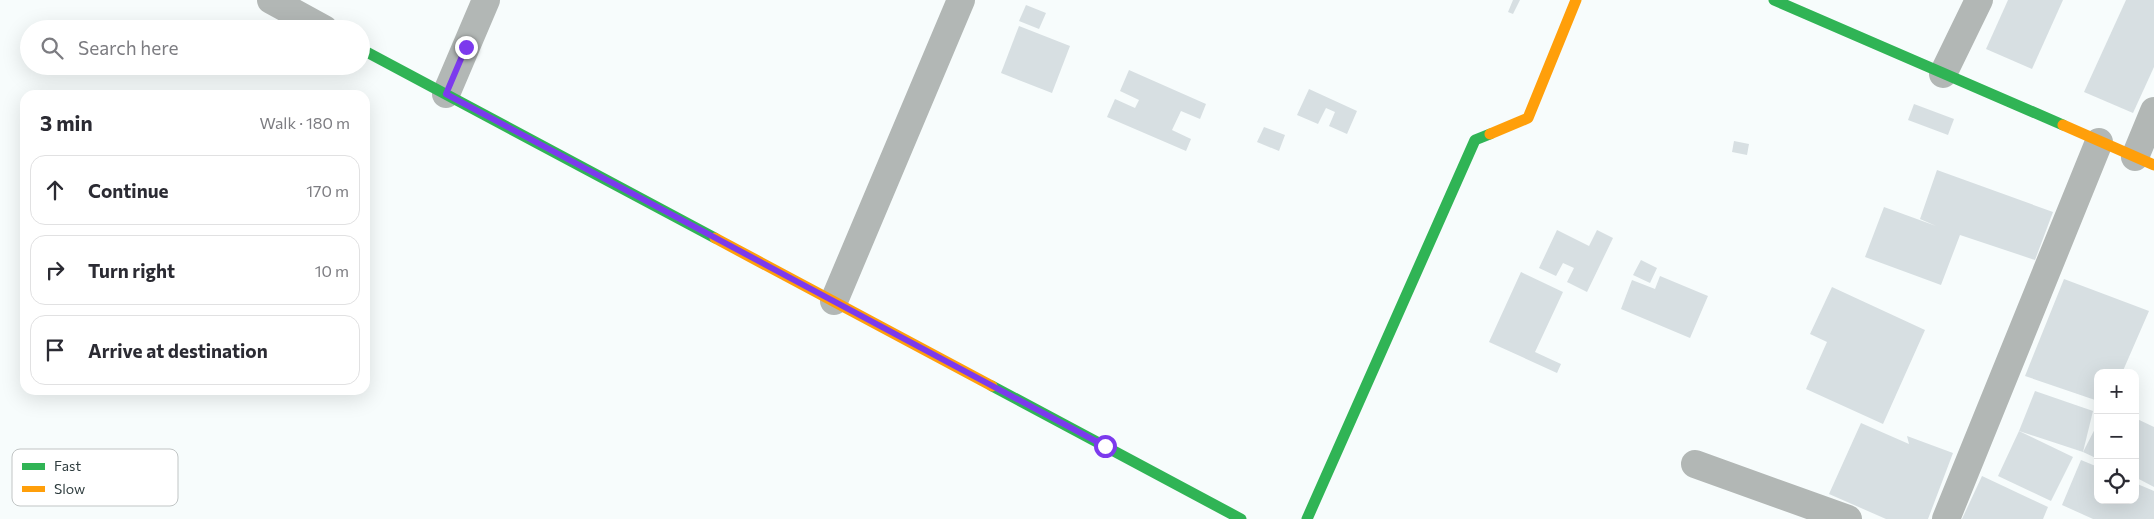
<!DOCTYPE html>
<meta charset="utf-8">
<style>
:root{--surface:#fff;--page:#f7f7f7;--text:#2b2b33;--muted:#7c7c81;--line:#e1e1e2}
body{margin:0;font-family:Commissioner,sans-serif;background:var(--page);color:var(--text)}
.controls{position:absolute;right:15px;bottom:15px;display:grid;overflow:hidden;border-radius:10px;box-shadow:0 5px 20px #0002}
.controls button{width:45px;height:45px;display:grid;place-items:center;padding:0;border:0;border-bottom:1px solid var(--line);background:var(--surface);color:var(--text);font:25px sans-serif}
.stop{position:absolute;width:15px;height:15px;margin:-11px;border:4px solid #7c3aed;border-radius:50%;background:#fff}
.stop.end{background:#7c3aed;border-color:#fff;box-shadow:0 1px 5px #0008}
.list{margin:0;padding:0;list-style:none}
h2{display:flex;justify-content:space-between;align-items:center;height:65px;margin:0;padding:0 20px;font-size:21px}
h2 small{font-size:16px;font-weight:400;color:var(--muted)}
.list li{display:grid;grid-template-columns:32px 1fr auto;gap:15px;align-items:center;box-sizing:border-box;height:70px;margin:0 10px 10px;padding:0 10px;border:1px solid var(--line);border-radius:15px}
.list b{display:block;font-size:19px;white-space:nowrap}
.list em{font-size:16px;font-style:normal;color:var(--muted)}
.icon{flex:none;width:28px;height:28px;fill:none;stroke:currentColor;stroke-width:2;stroke-linecap:round;stroke-linejoin:round}
.map{position:relative;flex:none;width:2154px;height:519px;overflow:hidden}
.search{position:absolute;background:var(--surface);box-shadow:0 5px 20px #0002;left:20px;top:20px;width:350px;height:55px;display:flex;align-items:center;gap:12px;box-sizing:border-box;padding:0 18px;border-radius:28px;color:var(--muted);font-size:19px}
.panel{position:absolute;background:var(--surface);box-shadow:0 5px 20px #0002;left:20px;top:90px;width:350px;height:305px;border-radius:15px}
.map>svg:first-child{display:block}
.building{fill:#d7dfe2}
.lines{fill:none;stroke-linecap:round;stroke-linejoin:round}
.street{stroke:#b2b7b5;stroke-width:28}
.fast{stroke:#30b455;stroke-width:11}
.slow{stroke:#ff9f0a;stroke-width:11}
.route{stroke:#7c3aed;stroke-width:6}
.key{fill:#fff;stroke:#c1c5c5;stroke-width:1}
.key-label{font-size:14px;fill:#2f3d3f}
</style>
<div class="map">
<svg width="2154" height="519" viewBox="0 0 2154 519">
<rect width="100%" height="100%" fill="#f7fcfc"/>
<g class="building">
<path d="M 1513,0 L 1520,0 L 1513,14 L 1508,12 Z"/>
<path d="M 2008,0 L 2063,0 L 2032,69 L 1986,49 Z"/>
<path d="M 2126,0 L 2154,0 L 2154,67 L 2133,113 L 2084,92 Z"/>
<path d="M 1026,5 L 1046,13 L 1039,29 L 1019,21 Z"/>
<path d="M 1019,26 L 1070,46 L 1052,93 L 1001,73 Z"/>
<path d="M 1129,70 L 1206,104 L 1200,119 L 1181,111 L 1172,130 L 1191,139 L 1186,151 L 1107,117 L 1115,99 L 1135,108 L 1139,100 L 1120,91 Z"/>
<path d="M 1309,89 L 1357,111 L 1347,134 L 1329,126 L 1335,112 L 1326,108 L 1318,124 L 1297,115 Z"/>
<path d="M 1914,104 L 1954,119 L 1948,135 L 1908,120 Z"/>
<path d="M 1264,127 L 1285,135 L 1279,151 L 1257,142 Z"/>
<path d="M 1734,141 L 1749,144 L 1747,155 L 1732,152 Z"/>
<path d="M 1937,170 L 2053,212 L 2035,260 L 1960,235 L 1941,285 L 1865,257 L 1884,207 L 1936,226 L 1920,219 Z"/>
<path d="M 1557,230 L 1589,246 L 1597,230 L 1613,238 L 1587,292 L 1567,282 L 1574,268 L 1563,263 L 1556,276 L 1539,268 Z"/>
<path d="M 1641,260 L 1657,268 L 1650,283 L 1633,275 Z"/>
<path d="M 1521,272 L 1563,292 L 1535,352 L 1561,364 L 1557,373 L 1489,342 Z"/>
<path d="M 1660,276 L 1708,296 L 1690,338 L 1621,309 L 1632,280 L 1655,289 Z"/>
<path d="M 2064,279 L 2149,311 L 2122,373 L 2098,373 L 2098,401 L 2025,376 Z"/>
<path d="M 1832,287 L 1925,330 L 1883,424 L 1806,389 L 1827,342 L 1810,334 Z"/>
<path d="M 2035,391 L 2093,411 L 2083,452 L 2019,431 Z"/>
<path d="M 2135,418 L 2154,427 L 2154,487 L 2135,477 Z"/>
<path d="M 1861,423 L 1909,444 L 1907,436 L 1953,453 L 1928,519 L 1886,519 L 1829,494 Z"/>
<path d="M 2098,423 L 2098,459 L 2083,452 Z"/>
<path d="M 2019,431 L 2073,457 L 2051,501 L 1998,476 Z"/>
<path d="M 2081,460 L 2098,467 L 2098,500 L 2135,500 L 2135,483 L 2154,491 L 2154,519 L 2093,519 L 2062,505 Z"/>
<path d="M 1982,476 L 2048,507 L 2043,519 L 1962,519 Z"/>
</g>
<g class="lines">
<g class="street">
<path d="M 271,0 L 324,29"/>
<path d="M 1943,74 L 1979,0"/>
<path d="M 446,94 L 486,0"/>
<path d="M 2135,157 L 2154,111"/>
<path d="M 834,301 L 961,0"/>
<path d="M 1695,464 L 1848,519"/>
<path d="M 1946,519 L 2099,142"/>
</g>
<g class="fast">
<path d="M 1774,0 L 2063,125"/>
<path d="M 361,49 L 715,238"/>
<path d="M 992,386 L 1241,519"/>
<path d="M 1307,519 L 1475,140 L 1490,134"/>
</g>
<g class="slow">
<path d="M 2063,125 L 2154,165"/>
<path d="M 1490,134 L 1528,118 L 1576,0"/>
<path d="M 715,238 L 992,386"/>
</g>
</g>
<g class="lines">
<path class="route" d="M 466,47 L 446,94 L 1105,446"/>
</g>
<rect x="12" y="449" width="166" height="57" rx="8" class="key"/>
<rect x="22" y="463" width="23" height="7" fill="#30b455"/>
<rect x="22" y="486" width="23" height="6" fill="#ff9f0a"/>
<g class="key-label">
<text x="54" y="471">Fast</text>
<text x="54" y="494">Slow</text>
</g>
</svg>
<div class="controls">
<button>+</button>
<button>−</button>
<button><svg class="icon" aria-label="locate" viewBox="0 0 24 24"><circle cx="12" cy="12" r="6"/><path d="M12 2v4M12 18v4M2 12h4M18 12h4"/></svg></button>
</div>
<div class="stop" style="left:1105px;top:446px"></div>
<div class="stop end" style="left:466px;top:47px"></div>
<div class="search"><svg class="icon" aria-label="search" viewBox="0 0 24 24"><circle cx="10" cy="10" r="6"/><path d="M15 15l6 6"/></svg>Search here</div>
<section class="panel">
<h2>3 min<small>Walk · 180 m</small></h2>
<ul class="list">
<li><svg class="icon" aria-label="ahead" viewBox="0 0 24 24"><path d="M12 20V5M6 11l6-6 6 6"/></svg><div><b>Continue</b></div><em>170 m</em></li>
<li><svg class="icon" aria-label="right" viewBox="0 0 24 24"><path d="M7 20v-9h11M14 6l5 5-5 5"/></svg><div><b>Turn right</b></div><em>10 m</em></li>
<li><svg class="icon" aria-label="arrive" viewBox="0 0 24 24"><path d="M6 21V4h12l-3 4 3 4H6"/></svg><div><b>Arrive at destination</b></div></li>
</ul>
</section>
</div>
